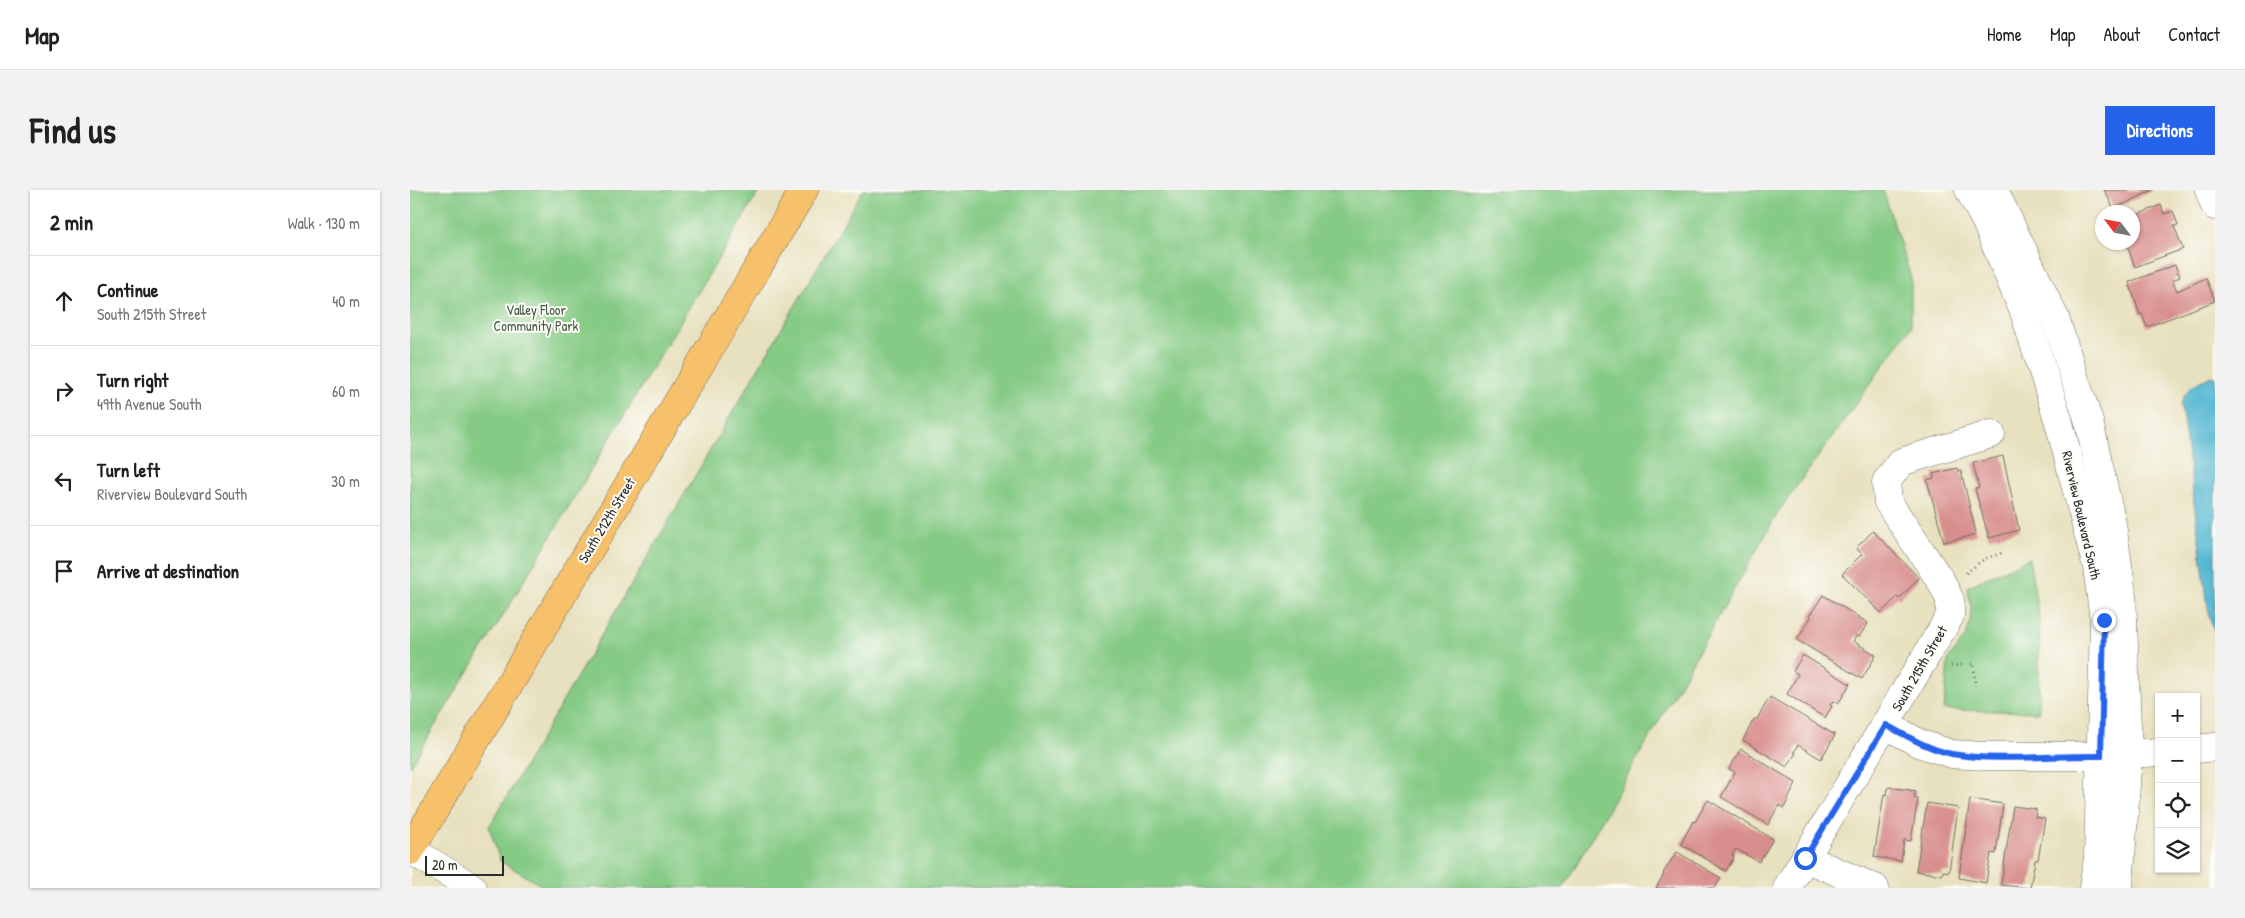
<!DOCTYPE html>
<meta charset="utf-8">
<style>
:root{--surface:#fff;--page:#f2f2f2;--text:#202124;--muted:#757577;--line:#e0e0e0;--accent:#2563eb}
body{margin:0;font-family:"Patrick Hand",sans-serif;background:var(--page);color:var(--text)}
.controls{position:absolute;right:15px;bottom:15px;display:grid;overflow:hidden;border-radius:0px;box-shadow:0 1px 4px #0004}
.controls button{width:45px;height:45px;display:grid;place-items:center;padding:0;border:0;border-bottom:1px solid var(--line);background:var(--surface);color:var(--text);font:25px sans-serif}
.compass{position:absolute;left:1685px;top:15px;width:45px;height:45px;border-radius:50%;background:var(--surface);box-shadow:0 1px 4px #0004;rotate:302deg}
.scale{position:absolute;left:15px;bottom:12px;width:79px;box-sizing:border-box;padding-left:5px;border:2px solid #2b2b2b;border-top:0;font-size:14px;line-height:18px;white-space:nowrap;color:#2b2b2b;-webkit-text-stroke:4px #fdfcf7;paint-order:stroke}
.stop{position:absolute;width:15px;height:15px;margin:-11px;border:4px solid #2563eb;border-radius:50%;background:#fff}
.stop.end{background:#2563eb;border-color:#fff;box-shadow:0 1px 5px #0008}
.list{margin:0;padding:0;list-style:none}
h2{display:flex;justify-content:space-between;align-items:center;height:65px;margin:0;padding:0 20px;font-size:21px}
h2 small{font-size:16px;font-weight:400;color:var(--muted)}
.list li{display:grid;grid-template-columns:32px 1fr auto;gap:15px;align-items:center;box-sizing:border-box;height:90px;padding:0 20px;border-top:1px solid var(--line)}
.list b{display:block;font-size:19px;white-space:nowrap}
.list p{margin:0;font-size:16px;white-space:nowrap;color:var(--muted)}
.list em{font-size:16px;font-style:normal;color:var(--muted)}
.icon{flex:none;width:28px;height:28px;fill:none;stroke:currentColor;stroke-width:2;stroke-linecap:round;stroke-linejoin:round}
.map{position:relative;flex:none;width:1805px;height:698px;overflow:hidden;border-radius:0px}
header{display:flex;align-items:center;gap:30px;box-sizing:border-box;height:70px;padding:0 25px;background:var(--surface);border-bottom:1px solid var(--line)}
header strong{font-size:24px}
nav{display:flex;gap:28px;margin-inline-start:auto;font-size:18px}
.intro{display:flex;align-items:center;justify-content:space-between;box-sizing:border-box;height:120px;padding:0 30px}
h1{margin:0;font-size:35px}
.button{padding:12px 22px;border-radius:0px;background:var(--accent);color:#fff;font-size:18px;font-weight:700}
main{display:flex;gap:30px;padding:0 30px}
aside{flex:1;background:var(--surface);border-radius:0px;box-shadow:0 1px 4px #0004}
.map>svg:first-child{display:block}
.green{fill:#85ca85;stroke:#587a58}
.water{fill:#53b7d2;stroke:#3f717e}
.building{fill:#d88e8d}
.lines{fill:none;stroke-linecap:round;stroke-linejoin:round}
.minor-casing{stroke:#6d6b5f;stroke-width:29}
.major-casing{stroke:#6d6b5f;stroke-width:29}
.path{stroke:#6d6b5f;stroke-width:3;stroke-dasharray:1 4;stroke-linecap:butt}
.minor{stroke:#fff;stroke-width:28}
.major{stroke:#f7c06b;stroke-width:28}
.route{stroke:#2563eb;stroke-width:6}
.labels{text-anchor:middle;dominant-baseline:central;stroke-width:4;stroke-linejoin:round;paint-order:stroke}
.park-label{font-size:14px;fill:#465b46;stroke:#fdfcf7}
.street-label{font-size:14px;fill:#2b2b2b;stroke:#fdfcf7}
</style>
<header>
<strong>Map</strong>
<nav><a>Home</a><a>Map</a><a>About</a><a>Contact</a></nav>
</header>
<div class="intro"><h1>Find us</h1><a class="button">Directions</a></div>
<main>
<aside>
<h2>2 min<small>Walk · 130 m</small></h2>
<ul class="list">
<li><svg class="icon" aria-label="ahead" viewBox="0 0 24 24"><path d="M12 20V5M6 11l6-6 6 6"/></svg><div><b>Continue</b><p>South 215th Street</p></div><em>40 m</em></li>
<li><svg class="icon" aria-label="right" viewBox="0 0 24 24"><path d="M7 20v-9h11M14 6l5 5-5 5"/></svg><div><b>Turn right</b><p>49th Avenue South</p></div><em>60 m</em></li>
<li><svg class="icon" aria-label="left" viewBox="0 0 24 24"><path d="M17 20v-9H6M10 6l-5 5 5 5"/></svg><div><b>Turn left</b><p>Riverview Boulevard South</p></div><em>30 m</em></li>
<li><svg class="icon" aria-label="arrive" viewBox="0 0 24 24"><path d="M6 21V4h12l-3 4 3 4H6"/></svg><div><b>Arrive at destination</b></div></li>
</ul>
</aside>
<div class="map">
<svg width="1805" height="698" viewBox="0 0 1805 698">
<rect width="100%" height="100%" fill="#fdfcf7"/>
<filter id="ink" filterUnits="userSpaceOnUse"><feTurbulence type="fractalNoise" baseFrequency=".02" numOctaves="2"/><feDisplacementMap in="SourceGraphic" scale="10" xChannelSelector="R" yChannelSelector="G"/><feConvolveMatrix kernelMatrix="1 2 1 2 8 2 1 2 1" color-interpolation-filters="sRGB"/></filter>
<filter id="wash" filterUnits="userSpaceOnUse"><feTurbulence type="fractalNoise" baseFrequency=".0096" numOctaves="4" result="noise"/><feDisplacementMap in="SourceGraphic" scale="20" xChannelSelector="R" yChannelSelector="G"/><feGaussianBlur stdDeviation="1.12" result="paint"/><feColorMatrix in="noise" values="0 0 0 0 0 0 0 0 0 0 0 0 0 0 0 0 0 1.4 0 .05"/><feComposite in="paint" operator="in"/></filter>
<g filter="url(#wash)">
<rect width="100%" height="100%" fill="#e8e1bf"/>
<g class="green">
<path d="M 0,0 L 350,0 L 94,424 L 0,576 Z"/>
<path d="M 453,0 L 1473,0 L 1501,88 L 1501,137 L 1369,321 L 1153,698 L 136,698 L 90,671 L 79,637 Z"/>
<path d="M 1619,368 L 1629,429 L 1629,522 L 1534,520 L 1538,470 L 1556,446 L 1560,433 L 1561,416 L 1557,397 Z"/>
</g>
<path class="water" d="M 1805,186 L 1805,444 L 1799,425 L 1771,214 C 1775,199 1789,189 1805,186 Z"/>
<g id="blocks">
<g class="building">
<path d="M 1694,0 L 1743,0 L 1704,19 Z"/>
<path d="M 1751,15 L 1754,24 L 1763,21 L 1768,35 L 1764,36 L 1773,59 L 1725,77 L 1716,52 L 1722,52 L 1722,27 Z"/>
<path d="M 1765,75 L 1770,87 L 1762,90 L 1767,101 L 1796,88 L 1805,111 L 1737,137 L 1732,124 L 1730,125 L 1719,92 Z"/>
<path d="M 1593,266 L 1609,340 L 1579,348 L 1565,299 L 1569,298 L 1563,273 Z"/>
<path d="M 1547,278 L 1548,281 L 1551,281 L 1566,343 L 1565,345 L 1534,352 L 1517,290 L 1524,288 L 1523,284 Z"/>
<path d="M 1463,341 L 1509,388 L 1489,409 L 1487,407 L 1471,423 L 1432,384 L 1452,364 L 1446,358 Z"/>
<path d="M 1413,405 L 1458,433 L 1449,447 L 1447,445 L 1443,451 L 1466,465 L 1452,489 L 1387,450 L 1401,427 L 1399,426 Z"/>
<path d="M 1393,465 L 1440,494 L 1428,514 L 1423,511 L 1420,515 L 1422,516 L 1415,528 L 1377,504 L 1388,484 L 1383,481 Z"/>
<path d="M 1360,507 L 1425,545 L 1411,569 L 1388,555 L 1384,562 L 1386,563 L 1377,577 L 1333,550 L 1344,529 L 1347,529 Z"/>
<path d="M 1331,559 L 1386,593 L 1374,618 L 1369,615 L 1358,635 L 1311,607 L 1325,582 L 1319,579 Z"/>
<path d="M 1478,597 L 1506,601 L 1504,608 L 1508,609 L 1501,651 L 1494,650 L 1491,671 L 1464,667 L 1474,604 L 1477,605 Z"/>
<path d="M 1560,609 L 1593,614 L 1586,664 L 1581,663 L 1576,693 L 1549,688 Z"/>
<path d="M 1298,610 L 1363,649 L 1349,672 L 1326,659 L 1322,665 L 1324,667 L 1316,681 L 1271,654 L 1283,631 L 1285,632 Z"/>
<path d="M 1517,613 L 1548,618 L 1539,682 L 1533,681 L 1532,685 L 1506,681 Z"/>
<path d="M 1603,616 L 1626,619 L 1625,627 L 1635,629 L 1628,670 L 1625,670 L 1620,698 L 1591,695 Z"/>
<path d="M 1267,662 L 1311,688 L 1305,698 L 1246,698 L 1254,684 L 1253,683 Z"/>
</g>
</g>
</g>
<g filter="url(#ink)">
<use href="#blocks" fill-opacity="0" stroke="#6d6b5f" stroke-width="1"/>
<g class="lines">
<g class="minor-casing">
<g id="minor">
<path d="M 1559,0 L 1576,32 L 1614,122 L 1648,229 L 1687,377 L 1694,430 L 1688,669 L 1683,698"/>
<path d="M 1584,0 L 1645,128 L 1679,232 L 1702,334 L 1712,403 L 1718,565 L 1709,698"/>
<path d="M 1799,0 L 1805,16"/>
<path d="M 1476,535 L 1511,554 L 1542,564 L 1575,566 L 1691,566 L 1749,562"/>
<path d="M 1786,559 L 1805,557"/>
<path d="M 1,660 L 63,698"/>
<path d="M 1395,668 L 1465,698"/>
<path d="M 1377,698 L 1540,426 L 1540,410 L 1532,393 L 1478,312 L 1476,292 L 1491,272 L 1581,244"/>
</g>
</g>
<g class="major-casing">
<path id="major" d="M 0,661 L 394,0"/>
</g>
<g class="path">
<path d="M 1556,383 L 1574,369 L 1592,363"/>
<path d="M 1541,476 L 1564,474 L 1565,496"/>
</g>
<use href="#minor" class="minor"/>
<use href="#major" class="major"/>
</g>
</g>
<g class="lines" filter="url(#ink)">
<path class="route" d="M 1395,668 L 1476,535 C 1497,546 1518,559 1542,564 C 1587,572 1645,565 1691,566 L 1694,430"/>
</g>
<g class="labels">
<g class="park-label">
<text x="126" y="119">Valley Floor<tspan x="126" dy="16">Community Park</tspan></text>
</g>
<g class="street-label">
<text transform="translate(1672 325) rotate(77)">Riverview Boulevard South</text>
<text transform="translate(196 330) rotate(-59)">South 212th Street</text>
<text transform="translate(1509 478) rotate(-60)">South 215th Street</text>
</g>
</g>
</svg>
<div class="controls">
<button>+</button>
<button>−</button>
<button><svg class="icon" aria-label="locate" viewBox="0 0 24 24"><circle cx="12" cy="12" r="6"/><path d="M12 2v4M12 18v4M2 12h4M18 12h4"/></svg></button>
<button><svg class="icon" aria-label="layers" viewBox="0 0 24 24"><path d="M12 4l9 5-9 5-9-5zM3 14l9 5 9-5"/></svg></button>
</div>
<svg class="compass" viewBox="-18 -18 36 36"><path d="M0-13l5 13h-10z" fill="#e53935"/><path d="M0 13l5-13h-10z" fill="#757577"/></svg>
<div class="scale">20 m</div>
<div class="stop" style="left:1395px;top:668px"></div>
<div class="stop end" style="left:1694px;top:430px"></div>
</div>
</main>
